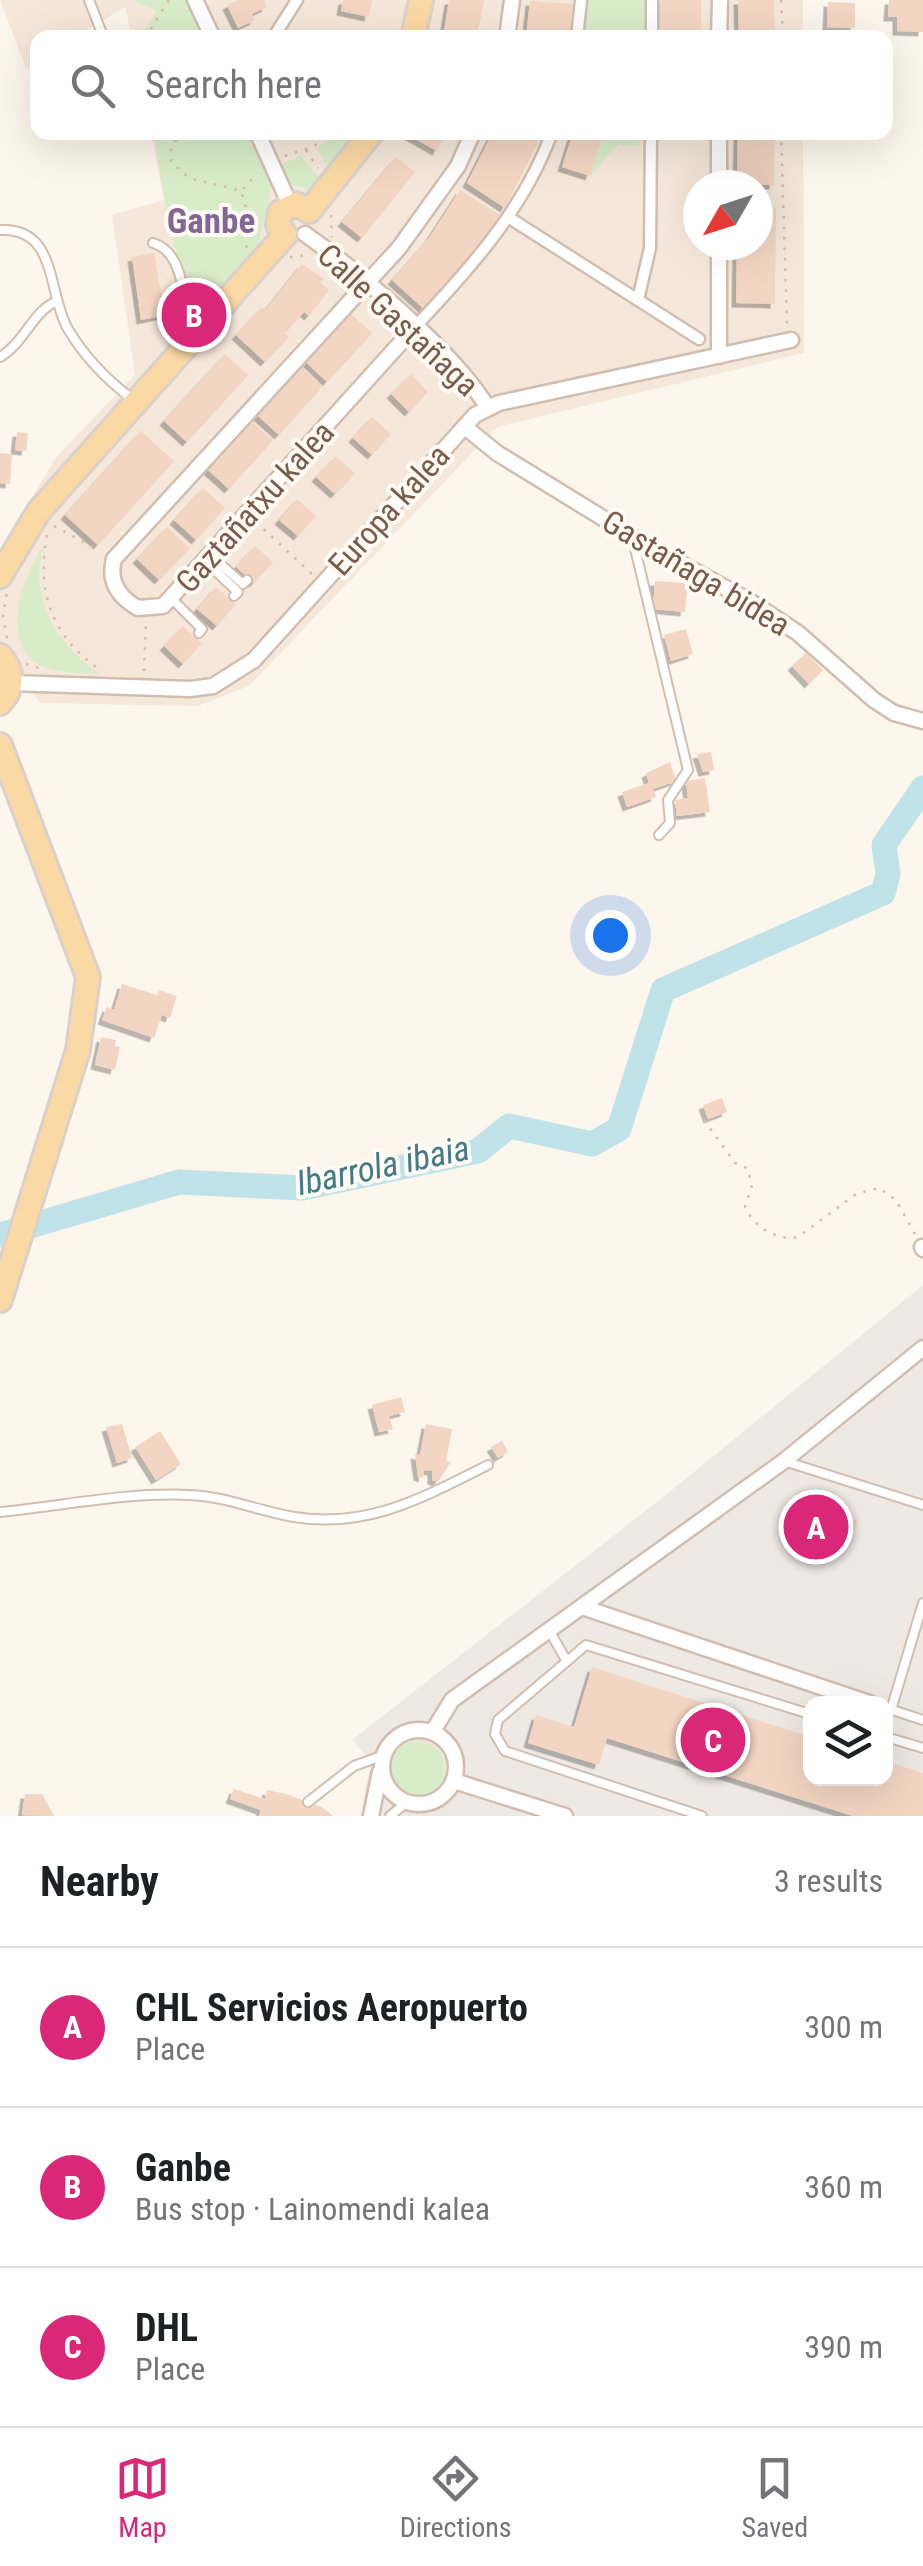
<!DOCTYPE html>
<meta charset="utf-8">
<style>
:root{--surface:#fff;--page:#f6f6f6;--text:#202124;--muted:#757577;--line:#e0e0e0;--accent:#db2777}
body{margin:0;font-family:"Roboto Condensed",sans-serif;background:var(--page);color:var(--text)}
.controls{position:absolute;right:30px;bottom:30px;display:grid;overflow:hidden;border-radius:20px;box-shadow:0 10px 40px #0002}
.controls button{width:90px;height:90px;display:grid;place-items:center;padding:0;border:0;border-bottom:2px solid var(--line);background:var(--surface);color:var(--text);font:50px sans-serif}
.compass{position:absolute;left:683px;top:170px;width:90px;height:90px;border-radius:50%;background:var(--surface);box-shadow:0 10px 40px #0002;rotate:231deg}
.you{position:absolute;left:610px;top:935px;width:35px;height:35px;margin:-25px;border:8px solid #fff;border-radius:50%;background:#1a73e8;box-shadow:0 0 0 15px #1a73e833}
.badge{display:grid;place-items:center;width:65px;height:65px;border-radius:50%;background:var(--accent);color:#fff;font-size:32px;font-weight:700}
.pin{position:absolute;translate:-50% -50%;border:5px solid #fff;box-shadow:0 2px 10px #0006}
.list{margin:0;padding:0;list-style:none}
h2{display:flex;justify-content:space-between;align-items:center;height:130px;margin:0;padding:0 40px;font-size:42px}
h2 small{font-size:32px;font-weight:400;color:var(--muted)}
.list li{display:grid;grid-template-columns:65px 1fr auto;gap:30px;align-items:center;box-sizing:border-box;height:160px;padding:0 40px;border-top:2px solid var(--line)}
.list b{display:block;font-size:38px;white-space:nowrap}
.list p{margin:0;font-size:32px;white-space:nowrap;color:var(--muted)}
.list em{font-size:32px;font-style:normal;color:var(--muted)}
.icon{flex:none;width:55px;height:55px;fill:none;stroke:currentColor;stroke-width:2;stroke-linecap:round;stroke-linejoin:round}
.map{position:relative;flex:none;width:923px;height:1816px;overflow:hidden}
.search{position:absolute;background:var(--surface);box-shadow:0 10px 40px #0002;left:30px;right:30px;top:30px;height:110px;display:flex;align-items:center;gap:25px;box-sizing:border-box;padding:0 35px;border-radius:20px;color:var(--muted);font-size:38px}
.sheet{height:610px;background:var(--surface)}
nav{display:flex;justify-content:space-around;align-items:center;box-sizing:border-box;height:140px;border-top:2px solid var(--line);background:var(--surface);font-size:28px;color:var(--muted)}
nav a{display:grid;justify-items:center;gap:5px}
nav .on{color:var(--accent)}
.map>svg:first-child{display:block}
.residential{fill:#f5e8da;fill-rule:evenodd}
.industrial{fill:#efe9e4;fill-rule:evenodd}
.green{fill:#d8ecc9}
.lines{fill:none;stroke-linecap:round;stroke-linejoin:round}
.river{stroke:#bfe3e8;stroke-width:25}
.building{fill:#f3d5c3;filter:url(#shadow)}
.service-casing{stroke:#d1beb0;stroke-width:12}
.pedestrian-casing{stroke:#d1beb0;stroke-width:15}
.minor-casing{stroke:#d1beb0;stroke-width:19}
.primary-casing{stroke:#dad1cd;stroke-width:28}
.path{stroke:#d9b8a5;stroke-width:2.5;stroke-dasharray:2.5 8;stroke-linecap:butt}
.service{stroke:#fff;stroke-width:8}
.pedestrian{stroke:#fff;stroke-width:10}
.minor{stroke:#fff;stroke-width:14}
.primary{stroke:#fbd9a5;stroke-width:22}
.labels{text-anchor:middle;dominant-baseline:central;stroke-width:8;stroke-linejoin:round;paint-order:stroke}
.street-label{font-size:32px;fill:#7a5c4d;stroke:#fffaf3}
.neighbourhood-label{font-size:35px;font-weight:bold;fill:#846695;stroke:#fffaf3}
.water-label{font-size:35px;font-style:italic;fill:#437c86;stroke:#fffaf3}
</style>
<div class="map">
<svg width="923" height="1816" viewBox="0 0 923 1816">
<defs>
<filter id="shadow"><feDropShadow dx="-4.5" dy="4.5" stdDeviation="0" flood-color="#0004"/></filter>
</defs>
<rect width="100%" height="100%" fill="#fdf6ec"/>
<g class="residential">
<path d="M 0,0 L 803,0 L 803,37 L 132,38 L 125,7 L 76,37 L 38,38 L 37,62 L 26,69 Z"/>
<path d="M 151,133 L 803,133 L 804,353 L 497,427 L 249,686 L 198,706 L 41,703 L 0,654 L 0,550 L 57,456 L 135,375 L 112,215 L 164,200 ZM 698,185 L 758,185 L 758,245 L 698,245 Z"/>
</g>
<path class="industrial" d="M 923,1285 L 923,1816 L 360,1816 L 371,1761 L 352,1740 L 667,1494 ZM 810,1704 L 886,1704 L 886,1779 L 810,1779 Z"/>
<g class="green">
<path d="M 132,0 L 189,0 L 206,37 L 140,37 L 157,11 Z"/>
<path d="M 588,0 L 647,0 L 647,37 L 584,37 Z"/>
<path d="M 154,133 L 250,133 L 272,183 L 259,242 L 255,255 L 193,328 L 165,204 Z"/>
<path d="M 338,133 L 353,133 L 327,167 L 317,148 Z"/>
<path d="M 573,133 L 639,133 L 639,146 L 618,145 L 590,176 L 562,167 Z"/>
<path d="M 300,156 L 325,184 L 313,191 L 292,185 L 280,165 Z"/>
<path d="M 43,546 C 29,601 56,645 101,674 C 82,673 56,674 39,665 C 0,641 23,577 43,546 Z"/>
<circle cx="418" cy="1768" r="27"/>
</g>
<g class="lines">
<path class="river" d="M 0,1235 L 179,1182 L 303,1188 L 478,1151 L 509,1126 L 592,1144 L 619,1129 L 663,990 L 883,893 L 888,874 L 884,845 L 923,788"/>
</g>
<g class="building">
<path d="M 237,0 L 264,0 L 267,7 L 252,14 L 255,20 L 238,28 L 227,5 Z"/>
<path d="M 343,0 L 372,0 L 369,17 L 341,11 Z"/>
<path d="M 449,0 L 484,0 L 477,38 L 443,38 Z"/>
<path d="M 660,0 L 701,0 L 701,38 L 659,38 Z"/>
<path d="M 738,0 L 774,0 L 775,38 L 739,38 Z"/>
<path d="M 889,0 L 923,0 L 923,32 L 897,31 L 897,17 L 888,17 Z"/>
<path d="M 530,1 L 572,4 L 570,38 L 526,38 Z"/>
<path d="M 828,2 L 855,3 L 855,28 L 827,27 Z"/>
<path d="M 403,132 L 447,132 L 437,151 Z"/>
<path d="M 493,132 L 543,132 L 505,208 L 467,183 Z"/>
<path d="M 573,132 L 604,132 L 590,176 L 562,167 Z"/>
<path d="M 738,132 L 775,132 L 774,185 L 737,185 Z"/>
<path d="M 396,157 L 415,172 L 362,238 L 342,222 Z"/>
<path d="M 460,190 L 500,215 L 464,266 L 424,309 L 392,280 L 429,238 Z"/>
<path d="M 758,208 L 776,208 L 775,304 L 736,303 L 737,245 L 758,245 Z"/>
<path d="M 154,253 L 165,315 L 141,320 L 132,257 Z"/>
<path d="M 302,264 L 324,279 L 320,282 L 329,290 L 309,316 L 304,312 L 285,333 L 289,337 L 265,362 L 236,335 L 262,307 L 265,310 Z"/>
<path d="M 351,314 L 372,333 L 327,382 L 307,363 Z"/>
<path d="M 225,354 L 248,375 L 187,442 L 164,421 Z"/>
<path d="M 303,367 L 323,386 L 279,435 L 258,416 Z"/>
<path d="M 411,374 L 428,392 L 409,412 L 391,394 Z"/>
<path d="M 372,417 L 391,434 L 372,455 L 353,438 Z"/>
<path d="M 252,422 L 273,440 L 229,489 L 208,470 Z"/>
<path d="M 141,431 L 174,461 L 98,545 L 65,515 Z"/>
<path d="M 17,432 L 28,433 L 26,451 L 15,450 Z"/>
<path d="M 0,453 L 12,454 L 10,484 L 0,483 Z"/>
<path d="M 336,456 L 355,474 L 335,494 L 316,477 Z"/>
<path d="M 203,488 L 225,508 L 196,540 L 174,520 Z"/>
<path d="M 297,499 L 316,516 L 298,536 L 279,520 Z"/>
<path d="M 167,527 L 190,548 L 159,580 L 137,559 Z"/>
<path d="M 255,546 L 273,562 L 254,583 L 236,567 Z"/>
<path d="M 655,581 L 688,583 L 685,612 L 653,609 Z"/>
<path d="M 216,587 L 236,604 L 217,626 L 197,609 Z"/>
<path d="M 183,626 L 202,643 L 183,664 L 164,646 Z"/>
<path d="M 686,629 L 693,654 L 671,661 L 664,635 Z"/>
<path d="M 806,653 L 823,670 L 809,684 L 792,666 Z"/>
<path d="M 711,752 L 714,770 L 703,772 L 697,754 Z"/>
<path d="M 670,762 L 676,781 L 653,789 L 656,797 L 627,807 L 622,792 L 649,783 L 646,773 Z"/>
<path d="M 705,778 L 710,812 L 677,816 L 675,800 L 688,798 L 686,781 Z"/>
<path d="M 122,984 L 157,995 L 159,990 L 177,996 L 170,1018 L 162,1015 L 154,1038 L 102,1020 L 107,1007 L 114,1010 Z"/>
<path d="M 101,1037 L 116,1040 L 115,1046 L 120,1047 L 115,1070 L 95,1065 Z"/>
<path d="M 722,1098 L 727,1112 L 708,1119 L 703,1105 Z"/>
<path d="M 401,1397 L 405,1412 L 389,1416 L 393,1429 L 379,1432 L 372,1405 Z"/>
<path d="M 122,1424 L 132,1458 L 117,1463 L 106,1427 Z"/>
<path d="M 426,1424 L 452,1429 L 446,1461 L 451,1462 L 438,1482 L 432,1480 L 432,1471 L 424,1470 L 423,1478 L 418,1476 L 415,1454 L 420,1455 Z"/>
<path d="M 160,1431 L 181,1464 L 156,1480 L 135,1447 Z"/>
<path d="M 502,1441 L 508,1452 L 498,1458 L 491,1447 Z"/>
<path d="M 815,1507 L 857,1520 L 854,1532 L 826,1523 L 820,1543 L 805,1538 Z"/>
<path d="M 592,1667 L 810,1737 L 810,1779 L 886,1779 L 886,1761 L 923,1773 L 923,1816 L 853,1816 L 607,1738 L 599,1765 L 528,1743 L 536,1715 L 574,1727 Z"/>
<path d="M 234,1789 L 265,1799 L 267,1790 L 286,1794 L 322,1807 L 333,1816 L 259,1816 L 261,1810 L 230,1799 Z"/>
<path d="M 25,1794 L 42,1794 L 54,1816 L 22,1815 Z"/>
</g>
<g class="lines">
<g class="service-casing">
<g id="service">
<path d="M 89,0 L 103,36"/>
<path d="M 0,230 C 58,227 47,293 68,329 C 85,358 106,379 132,399"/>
<path d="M 153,243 C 187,253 183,307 190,337"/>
<path d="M 0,357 C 24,343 32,313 55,302"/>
<path d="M 632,536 L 688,770 L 668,800 L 670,823 L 659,835"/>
<path d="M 211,556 L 243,584 L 247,580"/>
<path d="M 206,562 L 238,592 L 234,596"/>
<path d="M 171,598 L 202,629 L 199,633"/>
<path d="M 784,1461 L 923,1505"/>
<path d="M 0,1512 C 63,1506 126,1492 189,1495 C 224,1496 259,1511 294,1517 C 368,1529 424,1497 488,1465"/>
<path d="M 550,1632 L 565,1658"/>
<path d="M 886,1708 L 923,1720"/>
<path d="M 891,1710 L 923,1603"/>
<path d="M 886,1737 L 923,1748"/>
<path d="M 308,1802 L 354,1766 L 384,1755"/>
<path d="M 390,1816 L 407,1802"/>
<path d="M 702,1816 L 505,1751 L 495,1734 L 498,1720 L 586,1645 L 810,1714"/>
</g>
</g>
<g class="pedestrian-casing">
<g id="pedestrian">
<path d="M 273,38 L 297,0"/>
<path d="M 577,38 L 581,0"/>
<path d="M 652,38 L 652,0"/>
<path d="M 651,132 L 650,248 L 638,300 L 699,339"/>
<path d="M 508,217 L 638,300"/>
<path d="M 414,328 C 469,270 525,208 552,132"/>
</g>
</g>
<g class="minor-casing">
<g id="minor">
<path d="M 195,0 L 213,38"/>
<path d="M 507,38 L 512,0"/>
<path d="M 719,38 L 720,0"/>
<path d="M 257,132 L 290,205"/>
<path d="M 719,132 L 719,185"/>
<path d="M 305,234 C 360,273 454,352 488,408"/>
<path d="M 414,328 L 163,606 L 138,608 C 118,597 108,581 114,559 L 399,248 L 458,166 L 473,132"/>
<path d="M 719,356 L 719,245"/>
<path d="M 465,427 L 497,453 L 640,541 L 751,602 L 798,633 L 874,700 L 894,713 L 923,721"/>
<path d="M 11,683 L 190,689 L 213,686 L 254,660 L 475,415 L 499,403 L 791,340"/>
<path d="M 922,1247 L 923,1249"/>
<path d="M 585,1608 L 872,1704"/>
<circle cx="419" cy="1767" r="37"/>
<path d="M 433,1731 L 452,1700 L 784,1461 L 923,1348"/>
<path d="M 454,1781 L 565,1816"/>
<path d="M 371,1816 L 380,1772"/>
</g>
</g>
<g class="primary-casing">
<g id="primary">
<path d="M 413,38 L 421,0"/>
<path d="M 309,211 L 372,132"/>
<path d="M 285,235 L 278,225 L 280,212 L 296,204 L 309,211"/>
<path d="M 0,576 L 39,511 L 285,235"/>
<path d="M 0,656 C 14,671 14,688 0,703"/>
<path d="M 0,745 L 88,977 L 78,1050 L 0,1300"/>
</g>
</g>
<g class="path">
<path d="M 781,0 L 783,38"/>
<path d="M 145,38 L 169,0"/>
<path d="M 183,132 L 171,147 L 171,162 L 189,178 L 241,191 L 251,224 L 246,249"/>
<path d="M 781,132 L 787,324"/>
<path d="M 306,150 L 318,168"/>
<path d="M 285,156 L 314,146 L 333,132"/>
<path d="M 243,189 L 257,173"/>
<path d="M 331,215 L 332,237"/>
<path d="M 290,257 L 307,255"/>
<path d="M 256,522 L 312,574"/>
<path d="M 54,526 L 100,551"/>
<path d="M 47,535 C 36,593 52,636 100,670"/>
<path d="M 7,638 L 3,615 L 7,592"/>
<path d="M 26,664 L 42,669"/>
<path d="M 144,671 L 146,620"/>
<path d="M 704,1120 L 735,1163 L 747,1168 L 752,1185 L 745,1207 C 754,1227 776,1241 798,1237 L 856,1194 L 879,1188 L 896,1200 L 916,1236"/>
</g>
<use href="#service" class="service"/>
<use href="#pedestrian" class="pedestrian"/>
<use href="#minor" class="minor"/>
<use href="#primary" class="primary"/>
</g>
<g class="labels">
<g class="street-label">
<text transform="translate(398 320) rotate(43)">Calle Gastañaga</text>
<text transform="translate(255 507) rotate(-48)">Gaztañatxu kalea</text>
<text transform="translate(389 510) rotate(-48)">Europa kalea</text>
<text transform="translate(696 573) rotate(31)">Gastañaga bidea</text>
</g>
<g class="neighbourhood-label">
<text x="211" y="221">Ganbe</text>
</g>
<g class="water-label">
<text transform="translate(383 1166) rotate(-12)">Ibarrola ibaia</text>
</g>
</g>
</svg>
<div class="controls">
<button><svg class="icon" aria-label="layers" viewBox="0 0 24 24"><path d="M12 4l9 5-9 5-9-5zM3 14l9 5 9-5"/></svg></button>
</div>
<svg class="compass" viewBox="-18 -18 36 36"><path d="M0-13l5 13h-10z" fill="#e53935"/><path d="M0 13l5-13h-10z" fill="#757577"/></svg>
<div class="you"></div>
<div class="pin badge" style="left:816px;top:1527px">A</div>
<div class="pin badge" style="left:194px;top:315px">B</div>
<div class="pin badge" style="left:713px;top:1740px">C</div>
<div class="search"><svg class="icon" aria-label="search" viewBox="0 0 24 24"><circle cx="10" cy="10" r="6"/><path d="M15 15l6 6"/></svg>Search here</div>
</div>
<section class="sheet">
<h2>Nearby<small>3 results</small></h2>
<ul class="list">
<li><span class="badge">A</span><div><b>CHL Servicios Aeropuerto</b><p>Place</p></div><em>300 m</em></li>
<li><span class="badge">B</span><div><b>Ganbe</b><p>Bus stop · Lainomendi kalea</p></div><em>360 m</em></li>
<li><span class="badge">C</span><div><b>DHL</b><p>Place</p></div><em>390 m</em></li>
</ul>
</section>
<nav>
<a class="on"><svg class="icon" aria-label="map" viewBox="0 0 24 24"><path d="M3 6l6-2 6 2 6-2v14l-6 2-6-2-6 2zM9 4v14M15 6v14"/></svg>Map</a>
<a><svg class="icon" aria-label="directions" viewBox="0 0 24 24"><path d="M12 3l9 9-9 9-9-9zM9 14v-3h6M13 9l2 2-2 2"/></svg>Directions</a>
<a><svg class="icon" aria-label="saved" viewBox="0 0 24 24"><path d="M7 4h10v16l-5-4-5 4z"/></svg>Saved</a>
</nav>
